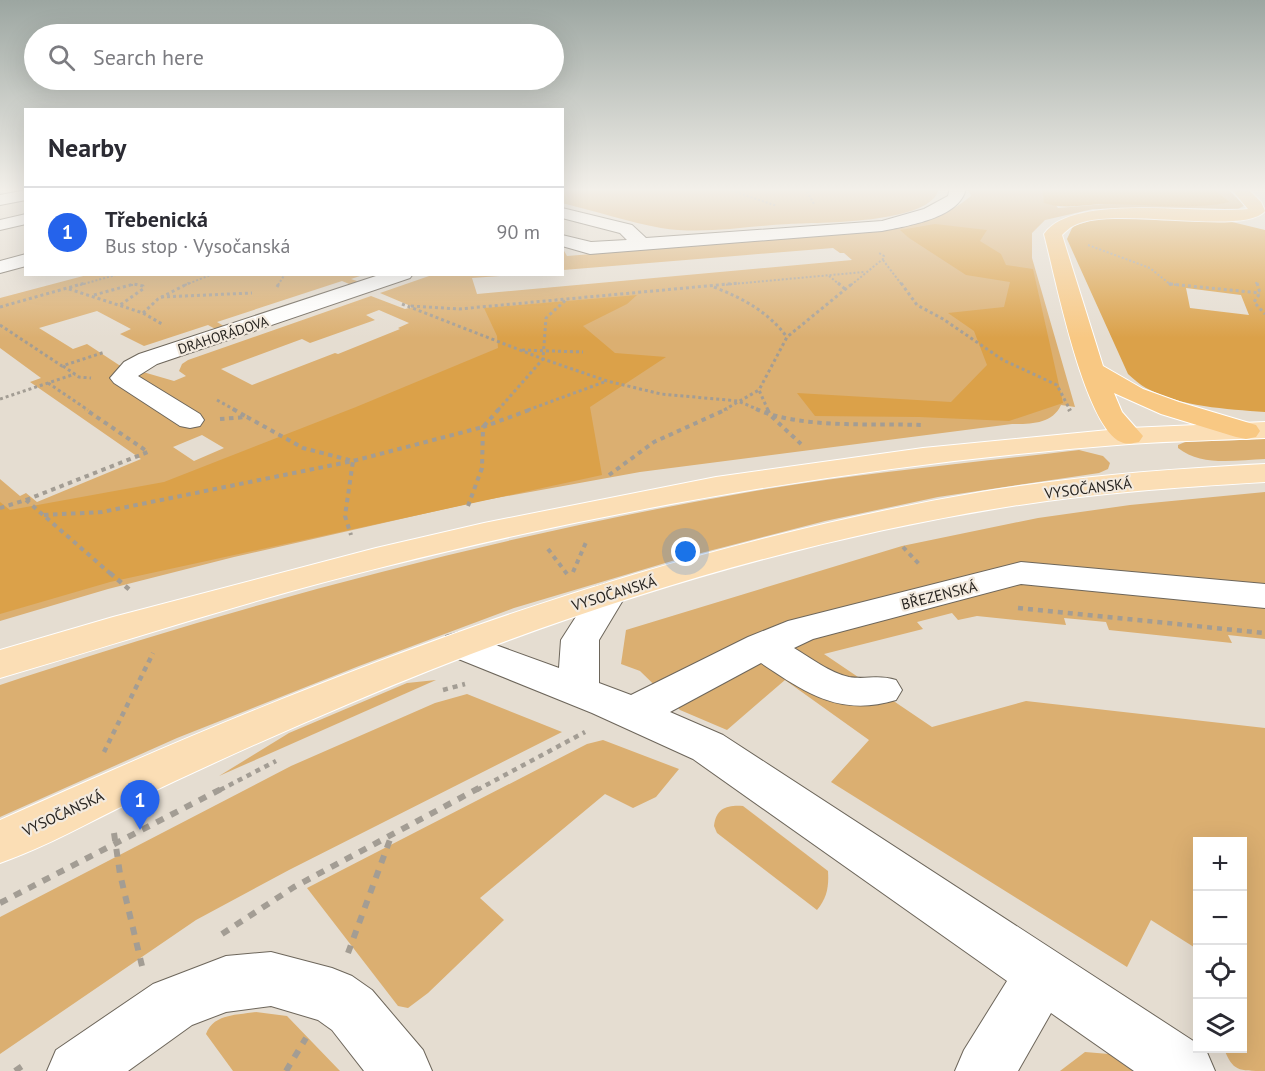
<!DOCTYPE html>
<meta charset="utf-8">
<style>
:root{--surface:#fff;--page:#f7f7f7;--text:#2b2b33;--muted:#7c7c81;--line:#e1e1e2;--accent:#2563eb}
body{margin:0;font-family:"PT Sans",sans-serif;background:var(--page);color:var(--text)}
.controls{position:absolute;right:18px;bottom:18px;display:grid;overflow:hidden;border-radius:0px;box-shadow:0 6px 24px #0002}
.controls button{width:54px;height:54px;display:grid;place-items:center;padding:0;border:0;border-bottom:2px solid var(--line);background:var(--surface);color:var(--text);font:30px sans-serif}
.you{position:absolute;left:686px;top:552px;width:21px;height:21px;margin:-15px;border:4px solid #fff;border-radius:50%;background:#1a73e8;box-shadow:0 0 0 9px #1a73e833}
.badge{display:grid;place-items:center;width:39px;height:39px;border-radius:50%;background:var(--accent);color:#fff;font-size:20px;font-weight:700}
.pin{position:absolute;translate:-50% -50px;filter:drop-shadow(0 2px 3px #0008)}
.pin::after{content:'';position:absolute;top:32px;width:21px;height:18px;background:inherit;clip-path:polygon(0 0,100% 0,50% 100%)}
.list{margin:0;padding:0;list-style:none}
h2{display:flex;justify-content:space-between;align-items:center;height:78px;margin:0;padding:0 24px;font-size:26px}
h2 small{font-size:20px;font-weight:400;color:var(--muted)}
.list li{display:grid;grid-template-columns:39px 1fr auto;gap:18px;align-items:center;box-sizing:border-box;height:90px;padding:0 24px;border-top:2px solid var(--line)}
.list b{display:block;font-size:22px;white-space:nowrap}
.list p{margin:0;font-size:20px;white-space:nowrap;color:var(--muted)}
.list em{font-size:20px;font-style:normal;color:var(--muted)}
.icon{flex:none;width:33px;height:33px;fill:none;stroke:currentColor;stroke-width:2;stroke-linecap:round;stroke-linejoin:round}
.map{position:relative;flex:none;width:1265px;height:1071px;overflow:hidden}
.search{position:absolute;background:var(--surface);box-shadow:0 6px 24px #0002;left:24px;top:24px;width:540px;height:66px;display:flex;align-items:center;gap:15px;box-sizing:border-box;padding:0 21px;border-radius:33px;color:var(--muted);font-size:22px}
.panel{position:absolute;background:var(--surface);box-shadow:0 6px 24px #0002;left:24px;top:108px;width:540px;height:168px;border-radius:0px}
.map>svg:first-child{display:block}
.green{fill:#dbaf71;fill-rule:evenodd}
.forest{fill:#dba149;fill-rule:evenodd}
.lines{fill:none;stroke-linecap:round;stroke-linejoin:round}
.minor-casing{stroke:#6d665b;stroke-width:2}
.major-casing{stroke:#fff;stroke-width:2}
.highway-casing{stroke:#fff;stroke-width:2}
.path-far4{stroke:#a39d94;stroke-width:2;stroke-dasharray:2 2;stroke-linecap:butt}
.path-far3{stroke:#a39d94;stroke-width:3;stroke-dasharray:3 3;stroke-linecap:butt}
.path-far2{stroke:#a39d94;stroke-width:4;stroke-dasharray:4.5 4.5;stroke-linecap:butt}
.path-far1{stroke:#a39d94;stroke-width:4.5;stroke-dasharray:5 5;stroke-linecap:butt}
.path{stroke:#a39d94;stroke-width:6;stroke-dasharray:8 8;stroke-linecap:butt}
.minor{fill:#fff;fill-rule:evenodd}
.major{fill:#fbdeb5;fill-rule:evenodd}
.highway{fill:#f8c883;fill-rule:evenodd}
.labels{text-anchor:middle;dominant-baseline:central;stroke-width:4.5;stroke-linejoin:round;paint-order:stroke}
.far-street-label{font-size:14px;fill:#282521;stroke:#f3eade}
.street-label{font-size:15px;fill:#282521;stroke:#f3eade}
</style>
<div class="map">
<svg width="1265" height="1071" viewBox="0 0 1265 1071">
<rect width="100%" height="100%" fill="#e5ddd1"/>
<g class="green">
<path d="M 939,188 C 933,225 815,222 789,224 C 747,226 703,235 661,228 C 628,222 595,211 562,203 L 563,188 Z"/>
<path d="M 968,188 L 1042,189 L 1058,208 L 1106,204 L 1230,202 L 1213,188 L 1226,188 L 1245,205 L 1235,211 L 1093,209 L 1045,220 L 1032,233 L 1032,258 L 1075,407 L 1061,405 C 1052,424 1032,424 1012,424 L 640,472 L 480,501 L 234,557 L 108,589 L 0,621 L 0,479 L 20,496 L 26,493 L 37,502 L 141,459 L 30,382 L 41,378 L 0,348 L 0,298 L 87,275 L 363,275 L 351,279 L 363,283 L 354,286 L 342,281 L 217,322 L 227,328 L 219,331 L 208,325 L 144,346 L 120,334 L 131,329 L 97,311 L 39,328 L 73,349 L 87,344 L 119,365 L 174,381 L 186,376 L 179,371 L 182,364 L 188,360 L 371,296 L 405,309 L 413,307 L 380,293 L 432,275 L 513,275 L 472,278 L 477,294 L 852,260 L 844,253 L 840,253 L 833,248 L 563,270 L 563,249 L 567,256 L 890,230 C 920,222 947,216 971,196 ZM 379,310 L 409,323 L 398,328 L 400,329 L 338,354 L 335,353 L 252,385 L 221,369 L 302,339 L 310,343 L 375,320 L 366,315 ZM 202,435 L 224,448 L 194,461 L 173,447 Z"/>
<path d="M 1265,439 L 1265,459 C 1236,460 1202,467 1178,448 L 1178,445 L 1185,442 Z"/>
<path d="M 1079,450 L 1103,456 L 1110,463 L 1108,469 L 1099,473 L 938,497 L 825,521 L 682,558 L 514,608 L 359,666 L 177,738 L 0,817 L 0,685 L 21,678 C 262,599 505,534 755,491 C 862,473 971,463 1079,450 Z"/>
<path d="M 1265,492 L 1265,639 L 1228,635 L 1232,643 L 1109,630 L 1106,622 L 1064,618 L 1066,625 L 977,616 L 958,620 L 952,613 L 917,622 L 923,629 L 824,654 L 932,727 L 1026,701 L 1265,728 L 1265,1071 C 1238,1071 1233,1071 1224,1049 L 1242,1048 L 1242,842 L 1198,842 L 1197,949 L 1151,920 L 1127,967 L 831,782 L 869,740 L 785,680 L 727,730 L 680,710 L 640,671 L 621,664 L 626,630 L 902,546 L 1038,518 L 1130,505 Z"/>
<path d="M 436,680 L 219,776 L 289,733 L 407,683 Z"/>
<path d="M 467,694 L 562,732 L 289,870 L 196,920 L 0,1054 L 0,917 L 291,766 L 435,703 Z"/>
<path d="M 603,740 L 679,769 L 656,797 L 633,808 L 605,794 L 480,898 L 504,920 L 428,993 L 408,1008 L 398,1006 L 307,888 L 587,744 Z"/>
<path d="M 743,806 L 828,871 C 829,887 827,898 817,910 L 717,833 L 714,826 C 716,808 727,805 743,806 Z"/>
<path d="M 256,1012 L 287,1016 L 340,1071 L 233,1071 L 206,1034 C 213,1014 237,1015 256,1012 Z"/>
<path d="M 1085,1052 L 1109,1054 L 1133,1071 L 1060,1071 Z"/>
</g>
<g class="forest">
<path d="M 1036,188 L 1213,188 L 1230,202 C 1190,211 1149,204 1109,204 C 1086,204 1065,210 1044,203 L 1042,189 Z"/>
<path d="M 1126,216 L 1232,222 L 1265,230 L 1265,412 C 1226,409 1181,407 1146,388 C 1140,385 1134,379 1128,374 L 1067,239 L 1073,226 L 1097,219 ZM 1186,288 L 1241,295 L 1249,315 L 1190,308 Z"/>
<path d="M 935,224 L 987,230 L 980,241 L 1001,254 L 1006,265 L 1033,269 L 1063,403 L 1009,421 L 919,417 L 815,416 L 797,393 L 951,402 L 987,365 L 974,331 L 948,313 L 1004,307 L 1010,282 L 966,275 L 909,238 L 900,230 Z"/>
<path d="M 637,295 L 627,304 L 583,326 L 615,353 L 666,357 L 590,407 L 602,475 L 110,582 L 0,614 L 0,502 L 10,510 L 164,482 L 356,407 L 498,348 L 497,336 L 484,308 Z"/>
</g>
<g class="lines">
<g class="minor-casing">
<g id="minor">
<path d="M 950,188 L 966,188 C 961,218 907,226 882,231 L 590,254 L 562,246 L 562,235 L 591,242 L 627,240 L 620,233 L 562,218 L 562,208 L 632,225 L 646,238 L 882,221 L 924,209 L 948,196 Z"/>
<path d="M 26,190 L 26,200 L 0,205 L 0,195 Z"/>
<path d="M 26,214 L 26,224 L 0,230 L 0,220 Z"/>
<path d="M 26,254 L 26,266 L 0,273 L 0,261 Z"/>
<path d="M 382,274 L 413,274 L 410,278 L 157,364 L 138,376 L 200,414 L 204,420 L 200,426 L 190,428 L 180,426 L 114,383 L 110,378 L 124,362 L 139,354 Z"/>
<path d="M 1021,562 L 1265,584 L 1265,608 L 1021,584 L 813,639 L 794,648 C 811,658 830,673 849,677 C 867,680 877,674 896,680 L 902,690 L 896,700 C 840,717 806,693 761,663 L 670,712 L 723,735 L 1198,1044 L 1198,1048 L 1206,1050 L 1215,1071 L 1134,1071 L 1051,1013 L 1018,1071 L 955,1071 L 964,1050 L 1007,981 L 693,759 L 592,713 L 446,654 L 441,645 L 446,636 L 460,632 L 559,668 L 561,640 L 595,587 L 608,583 L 621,587 L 626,595 L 599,640 L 599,683 L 631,695 L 748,637 L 788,621 Z"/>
<path d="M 271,952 L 332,968 L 352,976 L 372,990 L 423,1050 L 432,1071 L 364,1071 L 332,1030 L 318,1020 L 271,1006 L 226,1012 L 192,1025 L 128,1071 L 47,1071 L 56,1050 L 153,984 L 226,956 Z"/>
</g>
</g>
<g class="major-casing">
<g id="major">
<path d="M 1265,422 L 1265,438 C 1220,440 1174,441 1129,444 C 879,463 630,505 387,566 C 256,598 129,640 0,678 L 0,650 L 113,617 L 376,548 L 484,523 L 716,477 L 923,448 L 1129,428 Z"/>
<path d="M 1265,464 L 1265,482 C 1180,487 1096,493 1012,506 C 785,542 564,612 353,702 C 279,733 206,766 133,801 C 89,822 46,847 0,863 L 0,820 C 319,676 634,552 981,492 C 1075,476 1170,469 1265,464 Z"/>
</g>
</g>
<g class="highway-casing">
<path id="highway" d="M 1230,188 L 1247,188 L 1261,202 L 1265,211 C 1243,237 1110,204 1073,226 C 1069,228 1065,232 1062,235 L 1103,366 L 1143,389 L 1179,402 L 1256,425 L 1260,431 L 1256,437 L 1246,439 L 1236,437 L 1161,414 L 1114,393 L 1122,412 L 1143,436 L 1139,442 C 1133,443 1127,445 1121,442 C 1084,426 1055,275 1044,234 C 1073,192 1199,215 1248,209 Z"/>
</g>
<g class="path-far4">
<path d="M 724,188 L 777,206"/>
<path d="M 731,188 L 787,188"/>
<path d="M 805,188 L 814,204"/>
<path d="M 1088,245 L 1150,268 L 1171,285"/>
<path d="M 883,260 L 902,285"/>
<path d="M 829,276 L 840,285"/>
<path d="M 1256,282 L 1257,285"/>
<path d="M 1170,284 L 1179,285"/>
<path d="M 80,285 L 119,274"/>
<path d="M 131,285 L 138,285"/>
<path d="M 185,285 L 213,274"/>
<path d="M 278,285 L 285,274"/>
<path d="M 722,285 L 864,272"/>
<path d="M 851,285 L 883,259 L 884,256 L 879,253"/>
</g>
<g class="path-far3">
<path d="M 838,283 L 845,289"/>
<path d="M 901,283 L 917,305 L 943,319 L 1003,360 L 1057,385 L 1070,410"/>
<path d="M 1169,283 L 1172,286"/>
<path d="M 1257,283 L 1260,293 L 1254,302 L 1265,314"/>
<path d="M 1170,284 L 1260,293"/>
<path d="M 277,287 L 279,283"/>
<path d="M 714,287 C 744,299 767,311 787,337"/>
<path d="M 69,289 L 143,313 L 162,324"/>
<path d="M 94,295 L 134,284 L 143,286 L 143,289 L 120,305"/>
<path d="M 161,297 L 252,293"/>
<path d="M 402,304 L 543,359 L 607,381 L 661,394 L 738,401 L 759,410"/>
<path d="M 411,306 L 459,309 L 739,283"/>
<path d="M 0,307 L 85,283"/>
<path d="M 143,313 L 158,299 L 189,283"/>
<path d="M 0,325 L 62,366 L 105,352"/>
<path d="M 522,350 L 583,352"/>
<path d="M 63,366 L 79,377 L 91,378"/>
<path d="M 48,383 L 88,410"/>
<path d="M 0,399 L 75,374"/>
<path d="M 217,400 L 235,410"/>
<path d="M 498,410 L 543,359 L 546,318 L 566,300"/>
<path d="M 528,410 L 607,381"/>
<path d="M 724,410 L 759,390"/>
<path d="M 768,410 L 759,390 L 787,337 L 853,283"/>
</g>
<g class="path-far2">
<path d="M 233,409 L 247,417"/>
<path d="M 756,409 C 801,429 871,423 921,425"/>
<path d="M 767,409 L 770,415 L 801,444"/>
<path d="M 1069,409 L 1070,411"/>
<path d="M 220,419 L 247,417 L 303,448 L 353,461 L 345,516 L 351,535"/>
<path d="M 609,475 L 654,442 L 727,409"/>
<path d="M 26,500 L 148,452 L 85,409"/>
<path d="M 468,506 L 482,468 L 483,427 L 532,409"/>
<path d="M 0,508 L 26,500 L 112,575"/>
<path d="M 44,515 L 102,512 L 353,461 L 483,427 L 499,409"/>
<path d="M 903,547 L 920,565"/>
<path d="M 548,549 L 567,574"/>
<path d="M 573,572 L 587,540"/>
</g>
<g class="path-far1">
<path d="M 110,573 L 131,591"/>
<path d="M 1018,608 L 1265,633"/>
<path d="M 443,690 L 465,684"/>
<path d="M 104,752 L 153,653"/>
<path d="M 220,790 L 276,761"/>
<path d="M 477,790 L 585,732"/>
</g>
<g class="path">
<path d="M 114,833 L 120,874 L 142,966"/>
<path d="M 0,903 L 223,788"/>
<path d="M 222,934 L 294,887 L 479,788"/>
<path d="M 348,953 L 392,834"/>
<path d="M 15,1071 L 28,1062"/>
<path d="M 286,1071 L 306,1038"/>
</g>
<use href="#minor" class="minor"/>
<use href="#major" class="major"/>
<use href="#highway" class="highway"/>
</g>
<linearGradient id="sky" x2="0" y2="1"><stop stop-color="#9ca6a1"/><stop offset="0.56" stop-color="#f3f0ea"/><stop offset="1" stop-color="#f3f0ea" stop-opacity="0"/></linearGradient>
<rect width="1265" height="338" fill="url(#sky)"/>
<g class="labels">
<g class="far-street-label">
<text transform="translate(223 335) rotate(-18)">DRAHORÁDOVA</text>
</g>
<g class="street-label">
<text transform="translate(1088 488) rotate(-7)">VYSOČANSKÁ</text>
<text transform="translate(614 593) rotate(-17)">VYSOČANSKÁ</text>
<text transform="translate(939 595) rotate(-14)">BŘEZENSKÁ</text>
<text transform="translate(63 813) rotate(-25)">VYSOČANSKÁ</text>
</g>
</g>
</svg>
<div class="controls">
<button>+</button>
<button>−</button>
<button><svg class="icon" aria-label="locate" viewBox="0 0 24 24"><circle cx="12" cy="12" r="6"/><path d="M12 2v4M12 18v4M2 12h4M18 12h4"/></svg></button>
<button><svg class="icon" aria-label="layers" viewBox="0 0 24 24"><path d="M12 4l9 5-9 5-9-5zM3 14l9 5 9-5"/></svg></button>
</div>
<div class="you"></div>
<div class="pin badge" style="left:140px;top:830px">1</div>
<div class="search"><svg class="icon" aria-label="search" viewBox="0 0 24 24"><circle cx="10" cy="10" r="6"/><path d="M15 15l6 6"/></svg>Search here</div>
<section class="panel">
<h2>Nearby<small></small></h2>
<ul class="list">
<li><span class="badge">1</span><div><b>Třebenická</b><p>Bus stop · Vysočanská</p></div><em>90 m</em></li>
</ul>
</section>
</div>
